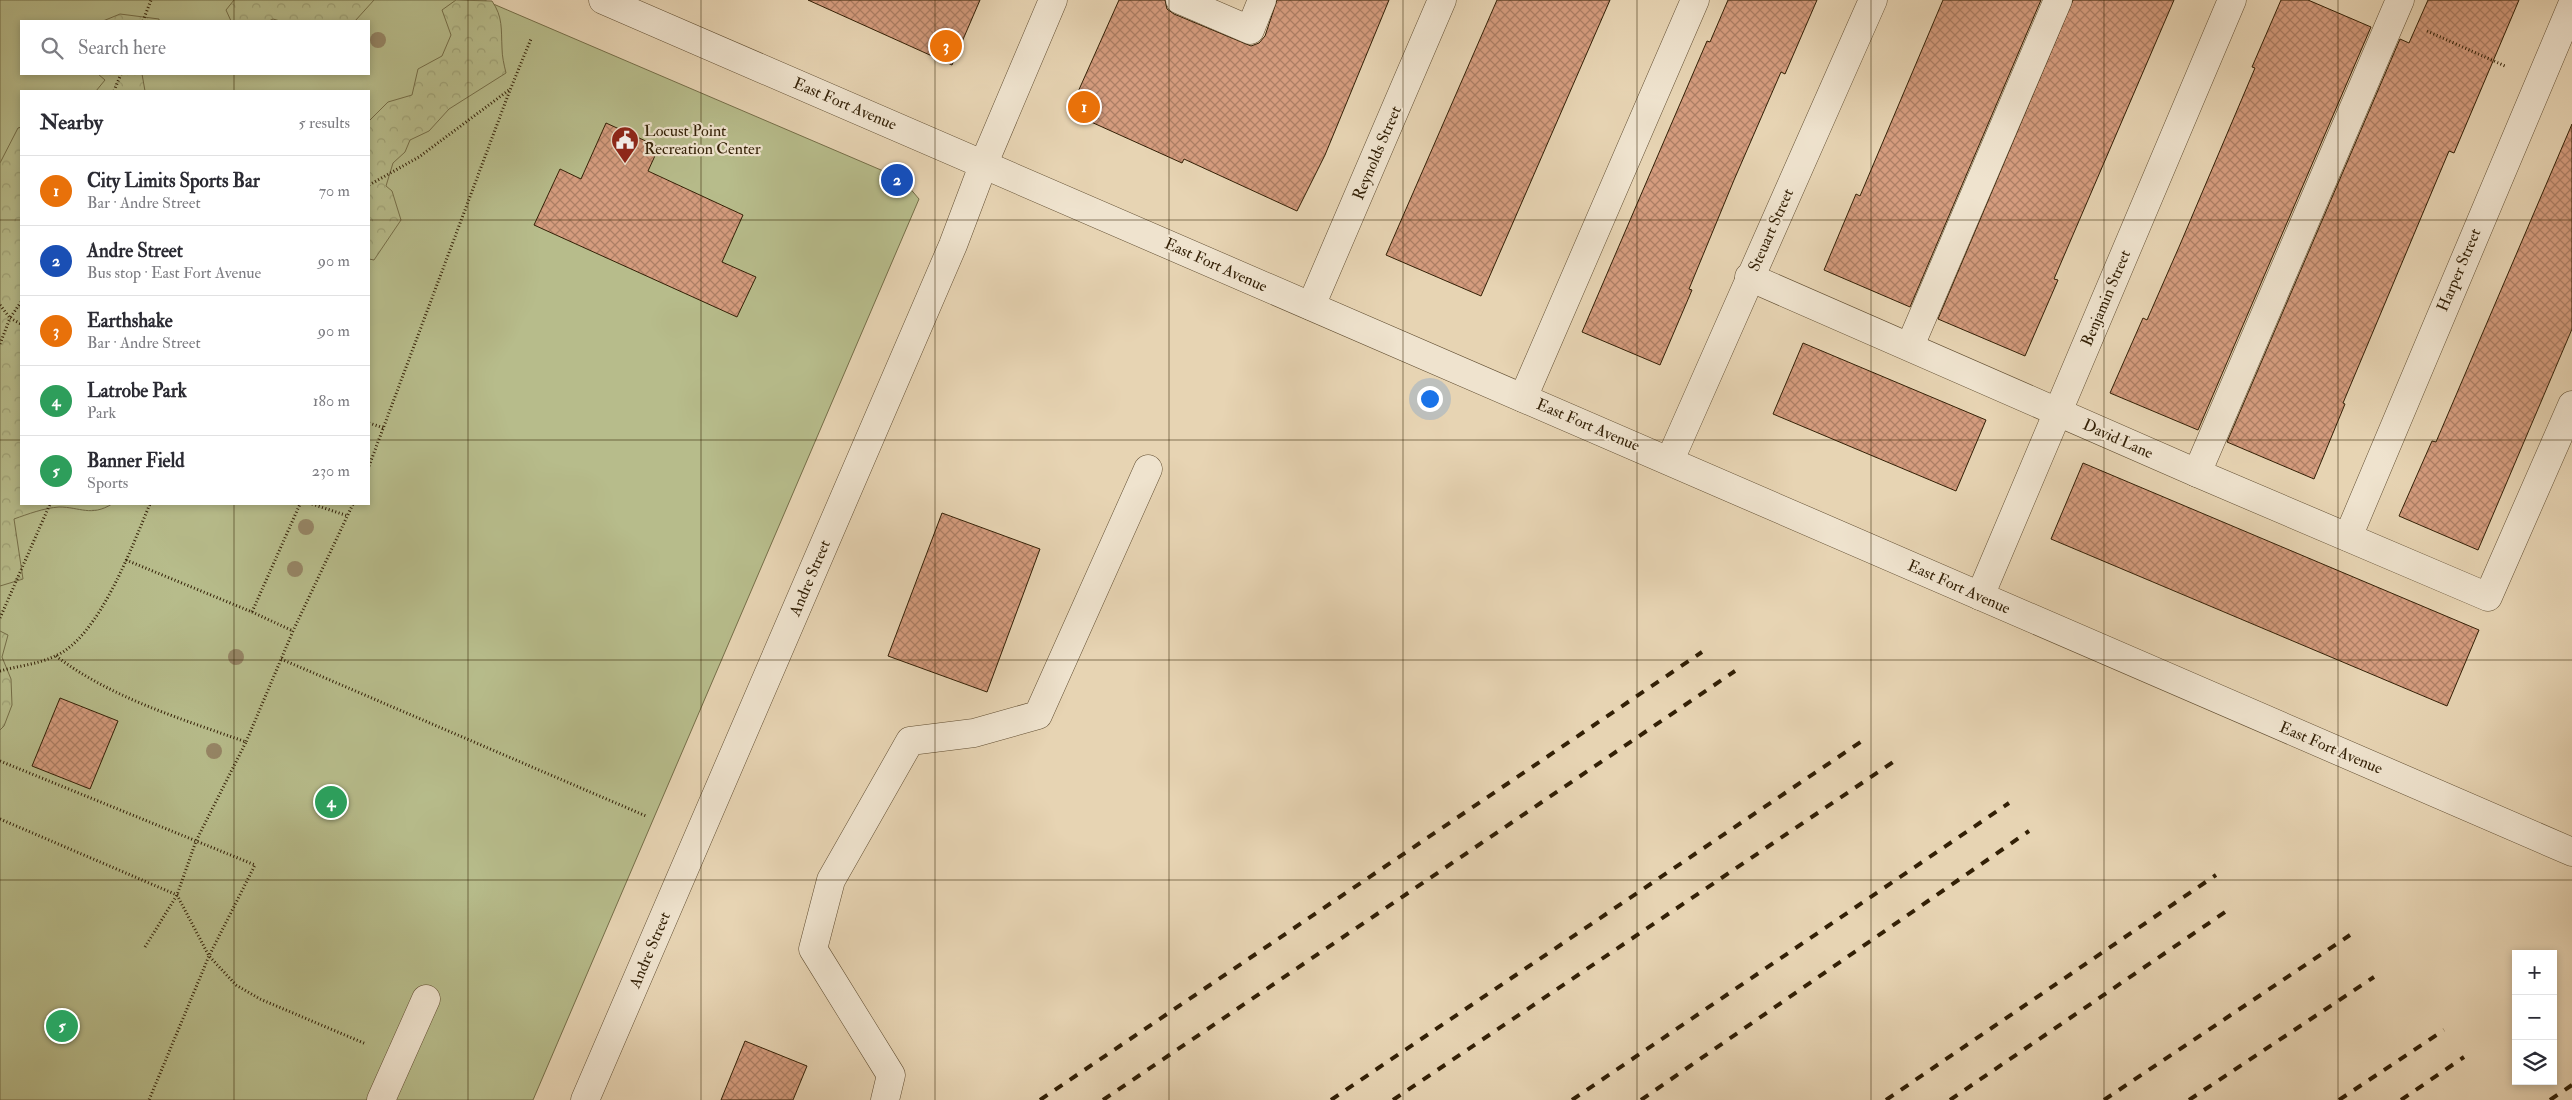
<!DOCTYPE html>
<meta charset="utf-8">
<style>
:root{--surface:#fff;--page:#f2f2f3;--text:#2b2b33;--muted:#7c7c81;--line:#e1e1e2;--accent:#8f2418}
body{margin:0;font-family:"IM FELL Double Pica",serif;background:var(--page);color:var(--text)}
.controls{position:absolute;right:15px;bottom:15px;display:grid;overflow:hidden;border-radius:0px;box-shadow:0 2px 8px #0003}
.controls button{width:45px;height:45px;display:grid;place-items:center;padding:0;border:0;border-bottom:1px solid var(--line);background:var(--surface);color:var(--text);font:25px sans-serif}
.you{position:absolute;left:1429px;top:398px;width:18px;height:18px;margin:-12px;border:4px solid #fff;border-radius:50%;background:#1a73e8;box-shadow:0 0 0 8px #1a73e833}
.badge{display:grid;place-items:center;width:32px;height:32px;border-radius:50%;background:var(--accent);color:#fff;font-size:16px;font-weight:700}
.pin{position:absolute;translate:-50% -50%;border:2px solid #fff;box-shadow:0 1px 5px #0006}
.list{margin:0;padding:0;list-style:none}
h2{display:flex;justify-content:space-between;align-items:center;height:65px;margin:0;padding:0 20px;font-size:21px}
h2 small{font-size:16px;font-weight:400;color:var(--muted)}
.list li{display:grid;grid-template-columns:32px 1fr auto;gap:15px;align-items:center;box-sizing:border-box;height:70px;padding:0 20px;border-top:1px solid var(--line)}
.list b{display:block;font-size:19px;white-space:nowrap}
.list p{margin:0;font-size:16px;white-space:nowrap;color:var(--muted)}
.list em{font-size:16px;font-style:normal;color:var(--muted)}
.icon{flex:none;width:28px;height:28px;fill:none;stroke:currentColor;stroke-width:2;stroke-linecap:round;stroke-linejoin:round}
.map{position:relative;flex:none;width:2572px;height:1100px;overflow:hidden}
.search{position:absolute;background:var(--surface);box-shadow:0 2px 8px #0003;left:20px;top:20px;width:350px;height:55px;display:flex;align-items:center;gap:12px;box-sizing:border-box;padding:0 18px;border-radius:0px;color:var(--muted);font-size:19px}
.panel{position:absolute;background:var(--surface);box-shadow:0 2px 8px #0003;left:20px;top:90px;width:350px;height:415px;border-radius:0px}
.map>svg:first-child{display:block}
.green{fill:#b7bc8b;stroke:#756e48;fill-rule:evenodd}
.forest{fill:url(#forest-crowns);stroke:#756e48}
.building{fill:url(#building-cross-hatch);stroke:#332006}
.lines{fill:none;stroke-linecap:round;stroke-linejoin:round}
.minor-casing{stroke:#604d31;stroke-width:29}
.path{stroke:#332006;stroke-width:3;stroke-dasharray:1 2.5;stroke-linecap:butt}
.minor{stroke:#efe3ce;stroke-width:28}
.rail{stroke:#332006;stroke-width:4;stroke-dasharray:9 9;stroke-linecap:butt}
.tree{fill:#968666}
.grid{fill:none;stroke:#332006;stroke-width:1;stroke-opacity:0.55}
.labels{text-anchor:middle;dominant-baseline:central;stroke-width:4.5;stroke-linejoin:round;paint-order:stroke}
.street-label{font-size:16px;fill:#332006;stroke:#efe3ce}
.poi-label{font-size:16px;fill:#332006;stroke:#efe3ce;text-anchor:start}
</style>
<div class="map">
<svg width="2572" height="1100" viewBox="0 0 2572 1100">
<defs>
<pattern id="forest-crowns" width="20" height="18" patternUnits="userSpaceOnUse" patternTransform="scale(1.25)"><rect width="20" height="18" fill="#b7bc8b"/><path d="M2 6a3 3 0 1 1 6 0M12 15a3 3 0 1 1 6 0" fill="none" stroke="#9ea176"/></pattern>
<pattern id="building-cross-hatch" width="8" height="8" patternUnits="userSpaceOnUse" patternTransform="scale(1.25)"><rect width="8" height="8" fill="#d59c7e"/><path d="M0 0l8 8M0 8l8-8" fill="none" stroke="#ad7f65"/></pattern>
</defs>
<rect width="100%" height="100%" fill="#e7d4b3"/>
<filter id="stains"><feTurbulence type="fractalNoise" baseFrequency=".004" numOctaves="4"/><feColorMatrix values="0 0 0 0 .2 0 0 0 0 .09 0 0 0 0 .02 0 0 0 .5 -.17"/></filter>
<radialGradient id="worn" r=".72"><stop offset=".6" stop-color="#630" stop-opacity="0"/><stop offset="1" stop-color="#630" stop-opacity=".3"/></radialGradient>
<path class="green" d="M 0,0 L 484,0 L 902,179 L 919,199 L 533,1100 L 0,1100 ZM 21,21 L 369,21 L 369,74 L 21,74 ZM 21,91 L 369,91 L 369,504 L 21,504 Z"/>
<g class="forest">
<path d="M 234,0 L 374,0 L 355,21 L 280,21 L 273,19 L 269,21 L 231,21 L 226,10 Z"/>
<path d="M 456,0 L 492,1 C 503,17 501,29 502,48 C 502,56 504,65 506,73 L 449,109 L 429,131 L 410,140 L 405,152 L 393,163 L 386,186 L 392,191 L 401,220 L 374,260 L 369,259 L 369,121 L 388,102 L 412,95 L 418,69 L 442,56 L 451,35 L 442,10 Z"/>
<path d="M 120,14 L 159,19 L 159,21 L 103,21 Z"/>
<path d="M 98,74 L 142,74 L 145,91 L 96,91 L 105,80 Z"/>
<path d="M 21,127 L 21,504 L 112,504 C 91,517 80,507 59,507 C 44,508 28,514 14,519 L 23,579 L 0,586 L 0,163 L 18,128 Z"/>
<path d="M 0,631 L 8,635 L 2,657 L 11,679 L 12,705 L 4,726 L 0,730 Z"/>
</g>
<g class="building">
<path d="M 808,0 L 980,0 L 952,65 Z"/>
<path d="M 1119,0 L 1165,0 L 1167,9 L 1174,14 L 1251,46 L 1259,43 L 1265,36 L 1277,0 L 1389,0 L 1325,155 L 1297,211 L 1184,159 L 1182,163 L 1069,112 Z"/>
<path d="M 1497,0 L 1610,0 L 1481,296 L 1386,255 Z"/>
<path d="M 1728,0 L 1817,0 L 1785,74 L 1781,72 L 1734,180 L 1689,289 L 1692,290 L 1660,365 L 1582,332 L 1707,41 L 1710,42 Z"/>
<path d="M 1943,0 L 2041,0 L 1910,307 L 1824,270 L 1856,194 L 1860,196 Z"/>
<path d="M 2073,0 L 2174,0 L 2054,279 L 2058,280 L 2025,356 L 1938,319 Z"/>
<path d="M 2281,0 L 2308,0 L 2371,27 L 2198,430 L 2110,393 L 2143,318 L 2147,320 L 2179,247 L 2255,68 L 2252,67 Z"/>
<path d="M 2428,0 L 2519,0 L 2454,153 L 2449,151 L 2343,403 L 2345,404 L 2314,479 L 2227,442 L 2400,39 L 2409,43 Z"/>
<path d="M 606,123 L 659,147 L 648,171 L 743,215 L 722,262 L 756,277 L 737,317 L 534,225 L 560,169 L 581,179 Z"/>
<path d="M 2572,124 L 2572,329 L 2478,550 L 2399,516 L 2432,441 L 2436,442 Z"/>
<path d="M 1803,343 L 1986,420 L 1956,491 L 1773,414 Z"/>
<path d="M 2083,463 L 2479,630 L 2447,706 L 2051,539 Z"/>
<path d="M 942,513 L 1040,549 L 987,692 L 888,656 Z"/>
<path d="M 60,698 L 118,721 L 90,789 L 32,766 Z"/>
<path d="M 745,1041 L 807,1066 L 793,1100 L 721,1100 Z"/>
</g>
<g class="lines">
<g class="minor-casing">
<g id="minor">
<path d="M 603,0 L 2572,852"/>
<path d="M 1180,0 L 1250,30 L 1262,0"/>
<path d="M 1749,277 L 2197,473 L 2488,597 L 2572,405"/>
<path d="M 1311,306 L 1442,0"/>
<path d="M 1910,346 L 2058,0"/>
<path d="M 1523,398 L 1695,0"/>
<path d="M 1670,460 L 1873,0"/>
<path d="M 2197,473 L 2400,0"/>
<path d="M 2348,537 L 2572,5"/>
<path d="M 1980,596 L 2232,0"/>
<path d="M 381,1100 L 426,999"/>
<path d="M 585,1100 L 953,245 L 984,163 L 1053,0"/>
<path d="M 885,1100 L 891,1075 L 813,949 L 831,880 L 910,741 L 974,733 L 1038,715 L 1148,469"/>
</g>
</g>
<g class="path">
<path d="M 143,21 L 151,0"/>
<path d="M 2427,31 L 2505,66"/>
<path d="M 114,91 L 121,74"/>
<path d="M 369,185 L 419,157 L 509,90"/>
<path d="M 0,305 L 10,318 L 21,302"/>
<path d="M 0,344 L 10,318 L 21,324"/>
<path d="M 369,423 L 384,428"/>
<path d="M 369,466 L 510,90 L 531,39"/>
<path d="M 312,504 L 348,516"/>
<path d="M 126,560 L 252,612 L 300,504"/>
<path d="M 252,612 L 293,631"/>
<path d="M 0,618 L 50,504"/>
<path d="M 56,656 C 111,698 182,719 246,742 L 293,631 L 353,504"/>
<path d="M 281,659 L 646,816"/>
<path d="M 0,671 C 18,666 39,664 55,656 C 99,638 132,546 150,504"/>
<path d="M 0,761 L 255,865 L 209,956 L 149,1100"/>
<path d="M 0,819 L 177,895 L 209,956 L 236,985 L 260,999 L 366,1044"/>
<path d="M 145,947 L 177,895 L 196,841 L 246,742"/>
</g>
<use href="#minor" class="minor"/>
<g class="rail">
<path d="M 1040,1100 L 1702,652"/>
<path d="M 1103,1100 L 1735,671"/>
<path d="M 1331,1100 L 1865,739"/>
<path d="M 1393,1100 L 1899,758"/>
<path d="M 1572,1100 L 2009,803"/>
<path d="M 1641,1100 L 2029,831"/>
<path d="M 1886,1100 L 2216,875"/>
<path d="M 1950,1100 L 2231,908"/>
<path d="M 2104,1100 L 2350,935"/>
<path d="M 2189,1100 L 2374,977"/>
<path d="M 2339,1100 L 2444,1030"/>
<path d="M 2401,1100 L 2464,1057"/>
<path d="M 2550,1100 L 2572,1085"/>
</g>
</g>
<g class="tree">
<circle cx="378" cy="40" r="8"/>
<circle cx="306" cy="527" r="8"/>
<circle cx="295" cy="569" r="8"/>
<circle cx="236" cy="657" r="8"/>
<circle cx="214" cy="751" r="8"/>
</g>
<path class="grid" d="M 234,0 L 234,21M 468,0 L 468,1100M 701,0 L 701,1100M 935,0 L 935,1100M 1169,0 L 1169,1100M 1403,0 L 1403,1100M 1637,0 L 1637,1100M 1871,0 L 1871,1100M 2104,0 L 2104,1100M 2338,0 L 2338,1100M 234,74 L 234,91M 0,220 L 21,220M 369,220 L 2572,220M 0,440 L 21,440M 369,440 L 2572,440M 234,504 L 234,1100M 0,660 L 2572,660M 0,880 L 2572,880"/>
<defs>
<g id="civic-pin" transform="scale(1.4375)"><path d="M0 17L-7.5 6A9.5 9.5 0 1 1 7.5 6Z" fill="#8f2418" stroke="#efe3ce"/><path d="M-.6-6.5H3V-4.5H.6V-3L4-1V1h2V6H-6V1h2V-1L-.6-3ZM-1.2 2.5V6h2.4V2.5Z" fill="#fff"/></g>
</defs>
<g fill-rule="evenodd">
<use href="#civic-pin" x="625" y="140"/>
</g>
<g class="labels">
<g class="street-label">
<text transform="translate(845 104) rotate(23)">East Fort Avenue</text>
<text transform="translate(1377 153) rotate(-67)">Reynolds Street</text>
<text transform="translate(1771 230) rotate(-66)">Steuart Street</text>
<text transform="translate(1216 265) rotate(24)">East Fort Avenue</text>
<text transform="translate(2459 270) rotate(-67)">Harper Street</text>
<text transform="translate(2106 298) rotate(-67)">Benjamin Street</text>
<text transform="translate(1588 425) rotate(23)">East Fort Avenue</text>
<text transform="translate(2118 439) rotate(24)">David Lane</text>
<text transform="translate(810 578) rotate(-67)">Andre Street</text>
<text transform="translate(1959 587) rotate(24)">East Fort Avenue</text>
<text transform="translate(2331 748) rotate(23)">East Fort Avenue</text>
<text transform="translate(650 950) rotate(-67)">Andre Street</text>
</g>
<g class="poi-label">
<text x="644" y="131">Locust Point<tspan x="644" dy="18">Recreation Center</tspan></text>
</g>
</g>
<rect width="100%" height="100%" filter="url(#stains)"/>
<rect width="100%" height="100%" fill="url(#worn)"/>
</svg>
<div class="controls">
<button>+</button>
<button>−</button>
<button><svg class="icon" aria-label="layers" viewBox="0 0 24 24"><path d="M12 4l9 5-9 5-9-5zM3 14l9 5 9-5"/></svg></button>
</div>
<div class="you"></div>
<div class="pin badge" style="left:1084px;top:107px;background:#e8710a">1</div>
<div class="pin badge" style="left:897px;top:180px;background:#1a4fb4">2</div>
<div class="pin badge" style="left:946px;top:46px;background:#e8710a">3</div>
<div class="pin badge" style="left:331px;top:802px;background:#2e9e5b">4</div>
<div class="pin badge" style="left:62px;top:1026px;background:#2e9e5b">5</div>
<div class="search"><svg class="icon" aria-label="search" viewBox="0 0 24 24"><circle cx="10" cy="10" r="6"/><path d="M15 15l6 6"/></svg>Search here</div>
<section class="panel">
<h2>Nearby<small>5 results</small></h2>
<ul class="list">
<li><span class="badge" style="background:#e8710a">1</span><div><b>City Limits Sports Bar</b><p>Bar · Andre Street</p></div><em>70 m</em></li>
<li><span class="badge" style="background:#1a4fb4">2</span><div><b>Andre Street</b><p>Bus stop · East Fort Avenue</p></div><em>90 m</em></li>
<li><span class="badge" style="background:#e8710a">3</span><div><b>Earthshake</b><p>Bar · Andre Street</p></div><em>90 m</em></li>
<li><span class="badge" style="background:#2e9e5b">4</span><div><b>Latrobe Park</b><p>Park</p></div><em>180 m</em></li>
<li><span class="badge" style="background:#2e9e5b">5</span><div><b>Banner Field</b><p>Sports</p></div><em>230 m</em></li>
</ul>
</section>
</div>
